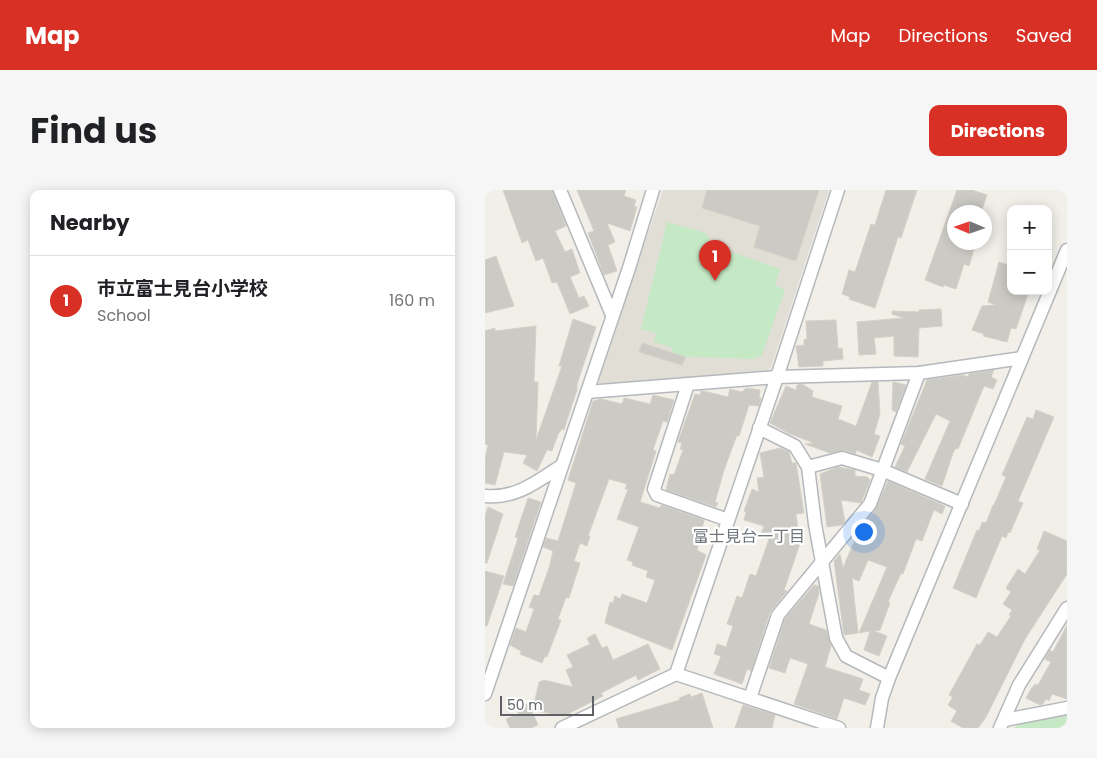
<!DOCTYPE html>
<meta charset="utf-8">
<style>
:root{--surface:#fff;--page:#f6f6f6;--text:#202124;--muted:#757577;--line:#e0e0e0;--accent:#d93025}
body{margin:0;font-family:Poppins,"Noto Sans JP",sans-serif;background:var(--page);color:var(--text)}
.controls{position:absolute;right:15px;top:15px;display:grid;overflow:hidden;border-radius:10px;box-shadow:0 2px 12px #0003}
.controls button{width:45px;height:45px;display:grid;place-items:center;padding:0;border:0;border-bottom:1px solid var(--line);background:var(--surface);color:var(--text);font:25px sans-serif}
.compass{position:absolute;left:462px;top:15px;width:45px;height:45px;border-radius:50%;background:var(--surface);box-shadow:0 2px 12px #0003;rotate:272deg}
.scale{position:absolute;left:15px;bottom:12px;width:94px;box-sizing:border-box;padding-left:5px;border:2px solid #5f6368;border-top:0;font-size:14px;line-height:18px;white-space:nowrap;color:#5f6368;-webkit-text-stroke:4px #fff;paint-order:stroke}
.you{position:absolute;left:378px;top:341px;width:18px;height:18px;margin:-12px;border:4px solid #fff;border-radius:50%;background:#1a73e8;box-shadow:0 0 0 8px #1a73e833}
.badge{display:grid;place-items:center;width:32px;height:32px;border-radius:50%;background:var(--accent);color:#fff;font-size:16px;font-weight:700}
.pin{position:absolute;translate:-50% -41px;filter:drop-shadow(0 1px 2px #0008)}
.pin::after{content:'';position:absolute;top:26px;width:18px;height:15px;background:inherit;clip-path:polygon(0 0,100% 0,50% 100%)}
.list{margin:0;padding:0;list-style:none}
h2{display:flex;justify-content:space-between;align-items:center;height:65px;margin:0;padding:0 20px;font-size:21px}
h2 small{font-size:16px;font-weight:400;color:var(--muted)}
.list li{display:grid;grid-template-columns:32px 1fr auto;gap:15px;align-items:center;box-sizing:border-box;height:90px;padding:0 20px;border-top:1px solid var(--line)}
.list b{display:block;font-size:19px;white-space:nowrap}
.list p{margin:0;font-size:16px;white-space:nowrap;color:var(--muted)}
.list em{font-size:16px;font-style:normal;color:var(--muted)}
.map{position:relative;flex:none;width:582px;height:538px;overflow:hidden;border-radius:10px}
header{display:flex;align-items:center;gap:30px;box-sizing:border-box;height:70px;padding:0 25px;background:var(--accent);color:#fff}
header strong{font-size:24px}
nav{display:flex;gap:28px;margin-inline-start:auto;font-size:18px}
.intro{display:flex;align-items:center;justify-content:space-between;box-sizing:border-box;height:120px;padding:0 30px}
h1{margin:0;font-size:35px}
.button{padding:12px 22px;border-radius:10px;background:var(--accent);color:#fff;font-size:18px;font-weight:700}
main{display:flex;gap:30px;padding:0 30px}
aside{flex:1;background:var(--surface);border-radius:10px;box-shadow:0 2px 12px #0003}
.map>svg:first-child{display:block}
.education{fill:#e1ded6}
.green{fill:#c5e8c5}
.building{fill:#cccac5;stroke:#d6d1c6}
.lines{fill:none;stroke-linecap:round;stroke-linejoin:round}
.minor-casing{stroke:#b5b8bc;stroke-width:15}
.minor{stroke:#fff;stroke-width:12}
.labels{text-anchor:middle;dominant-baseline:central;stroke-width:4.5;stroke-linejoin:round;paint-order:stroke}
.neighbourhood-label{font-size:16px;fill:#70757a;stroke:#fff}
</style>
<header>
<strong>Map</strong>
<nav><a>Map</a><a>Directions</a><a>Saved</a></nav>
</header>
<div class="intro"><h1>Find us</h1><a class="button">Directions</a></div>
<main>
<aside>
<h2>Nearby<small></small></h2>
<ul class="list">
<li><span class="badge">1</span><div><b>市立富士見台小学校</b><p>School</p></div><em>160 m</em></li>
</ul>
</aside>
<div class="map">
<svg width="582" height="538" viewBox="0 0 582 538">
<rect width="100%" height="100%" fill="#f1efe8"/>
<path class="education" d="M 178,0 L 344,0 L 286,178 L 281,182 L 115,194 L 112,189 Z"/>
<g class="green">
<path d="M 182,32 L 221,43 L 227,55 L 295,79 L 290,95 L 300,100 L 277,165 L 268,169 L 186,166 L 188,158 L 169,152 L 171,143 L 156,139 Z"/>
<path d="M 582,526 L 582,538 L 528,538 L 535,534 Z"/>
</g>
<g class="building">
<path d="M 18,0 L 67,0 L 81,36 L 70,41 L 80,62 L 87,59 L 95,83 L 85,87 L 94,108 L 99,106 L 104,116 L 85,124 L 72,92 L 67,93 L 58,68 L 51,71 L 43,50 L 37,53 Z"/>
<path d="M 92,0 L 141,0 L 139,6 L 151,10 L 149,16 L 152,17 L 145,41 L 122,33 L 130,52 L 123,55 L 132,81 L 119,85 L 103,43 L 109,41 Z"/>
<path d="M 222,0 L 334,0 L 311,71 L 269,57 L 275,36 L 217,18 Z"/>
<path d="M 401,0 L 432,0 L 416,48 L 413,47 L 390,118 L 364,109 L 365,107 L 357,104 L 364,80 L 370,82 L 386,34 L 390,35 Z"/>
<path d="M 472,0 L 487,0 L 502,5 L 496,22 L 470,22 L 470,52 L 486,52 L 485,58 L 489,59 L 484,76 L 479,74 L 471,99 L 459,95 L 458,97 L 440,90 Z"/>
<path d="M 11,66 L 29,116 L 0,123 L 0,70 Z"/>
<path d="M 514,72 L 526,76 L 526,101 L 544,101 L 531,139 L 526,138 L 522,152 L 498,146 L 499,144 L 487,140 L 497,116 L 511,115 L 503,112 Z"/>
<path d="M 456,119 L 457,136 L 434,138 L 433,167 L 409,166 L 409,146 L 389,148 L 391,164 L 374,165 L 372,132 L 419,128 L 407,124 L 407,121 L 434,122 L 434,120 Z"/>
<path d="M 88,129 L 111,137 L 92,194 L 92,200 L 82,230 L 79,240 L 77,239 L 73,244 L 67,261 L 62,260 L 52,281 L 38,273 L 42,265 L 19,262 L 10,295 L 0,293 L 0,268 L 3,255 L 0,254 L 0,141 L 10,138 L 10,141 L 51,136 L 49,192 L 53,192 L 51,250 L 77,176 L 74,176 Z"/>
<path d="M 351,130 L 353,159 L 357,158 L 358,169 L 338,171 L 338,176 L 314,177 L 311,156 L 319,155 L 319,150 L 322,149 L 321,131 Z"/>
<path d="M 157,153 L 200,167 L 197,175 L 154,162 Z"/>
<path d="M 509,180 L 506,187 L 512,190 L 508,199 L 499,196 L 473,259 L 471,258 L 468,263 L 457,296 L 440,289 L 465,231 L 451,224 L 422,282 L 410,277 L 420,256 L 416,254 L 442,190 L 478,185 L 483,187 L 484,184 Z"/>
<path d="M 387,192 L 393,192 L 395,224 L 389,244 L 395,246 L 387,267 L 371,260 L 371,264 L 359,260 L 345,263 L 320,254 L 329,253 L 303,243 L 285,233 L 301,196 L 311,200 L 312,195 L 317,194 L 328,201 L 327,207 L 357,216 L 353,229 L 371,236 Z"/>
<path d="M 408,192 L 421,195 L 411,222 L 407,220 Z"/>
<path d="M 261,198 L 275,200 L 274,207 L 276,208 L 274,216 L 264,215 L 254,246 L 252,245 L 239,280 L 230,312 L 233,313 L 231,317 L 181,300 L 185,284 L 189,285 L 198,260 L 195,259 L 197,253 L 193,252 L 210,204 L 215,205 L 216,201 L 223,202 L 243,207 L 245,199 L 257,202 Z"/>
<path d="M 168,205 L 189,210 L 182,232 L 178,231 L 168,260 L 171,261 L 155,312 L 175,318 L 176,315 L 219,330 L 212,360 L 221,365 L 187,460 L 120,433 L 125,412 L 128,413 L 130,406 L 135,409 L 137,404 L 162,413 L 170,390 L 161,387 L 163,381 L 147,375 L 148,372 L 142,370 L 154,337 L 132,329 L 143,299 L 140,299 L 142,294 L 124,289 L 103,346 L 105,346 L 102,356 L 95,353 L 89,371 L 95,373 L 84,408 L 81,407 L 73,429 L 76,430 L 62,467 L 60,466 L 57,473 L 35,464 L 36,461 L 25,455 L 31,438 L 41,442 L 49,419 L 44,417 L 49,405 L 54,406 L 65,375 L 68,361 L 58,357 L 61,348 L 73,351 L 91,293 L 83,290 L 108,211 L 116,209 L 137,214 L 139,208 L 165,214 Z"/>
<path d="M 551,220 L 569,227 L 533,311 L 538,313 L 525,343 L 523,342 L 521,348 L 517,346 L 491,408 L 468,398 L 492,340 L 494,341 L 497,332 L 501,333 L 508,315 L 509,315 L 521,287 L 517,285 L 542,227 L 548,229 Z"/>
<path d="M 295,258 L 304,262 L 307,273 L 311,273 L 319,323 L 311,324 L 313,340 L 319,342 L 299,400 L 302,401 L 285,422 L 266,481 L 262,479 L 257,494 L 229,484 L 236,466 L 229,464 L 232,454 L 241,457 L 248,436 L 242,434 L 252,406 L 257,408 L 265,384 L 271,386 L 284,349 L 275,346 L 279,336 L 259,330 L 261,322 L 259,321 L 267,299 L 274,302 L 272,288 L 279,287 L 275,263 Z"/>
<path d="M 353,277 L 370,280 L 370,286 L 382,287 L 385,290 L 376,313 L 356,310 L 360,332 L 357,335 L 342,337 L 335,284 Z"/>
<path d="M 403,291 L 460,316 L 457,324 L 449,320 L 437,351 L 431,349 L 418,384 L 416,383 L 403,412 L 405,413 L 395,440 L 389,441 L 402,446 L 394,466 L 379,460 L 385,441 L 374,443 L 402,377 L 383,370 L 374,391 L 367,388 L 373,443 L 359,445 L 349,371 L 355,364 L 358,378 L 374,340 L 391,319 Z"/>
<path d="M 43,308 L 56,312 L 28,396 L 18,394 L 33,348 L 30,347 Z"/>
<path d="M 3,317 L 18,324 L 2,373 L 0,373 L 0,326 Z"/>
<path d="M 559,341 L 582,351 L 582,384 L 540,449 L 501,527 L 493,538 L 478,538 L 466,531 L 472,521 L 463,515 L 468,507 L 464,505 L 492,454 L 495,455 L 503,442 L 512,447 L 526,426 L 524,425 L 527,420 L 518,414 L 526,402 L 521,398 L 533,379 L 540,384 L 555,360 L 552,359 Z"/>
<path d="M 0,381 L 19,386 L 2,436 L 0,436 Z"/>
<path d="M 329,395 L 333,396 L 334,403 L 324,434 L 341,440 L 346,456 L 340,477 L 378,489 L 374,500 L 385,504 L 380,515 L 359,508 L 352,529 L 309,514 L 323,474 L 305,468 L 300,483 L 284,478 L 300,429 Z"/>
<path d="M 582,435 L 582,509 L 567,504 L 564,511 L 561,509 L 558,514 L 555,515 L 541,508 L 546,499 L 550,494 L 553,495 L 566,472 L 560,469 L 565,460 L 568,462 Z"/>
<path d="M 110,444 L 117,458 L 122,456 L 128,470 L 163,454 L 175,479 L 153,490 L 151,485 L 116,503 L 118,506 L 79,526 L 46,520 L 53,535 L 46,538 L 25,538 L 21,529 L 33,524 L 34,518 L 50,510 L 54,492 L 59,490 L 88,497 L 81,480 L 88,477 L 82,465 L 105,454 L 102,448 Z"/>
<path d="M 217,503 L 228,538 L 134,538 L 131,529 L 195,510 L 194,508 L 205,504 L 206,507 Z"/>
<path d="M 258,515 L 290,525 L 287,538 L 250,538 Z"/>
</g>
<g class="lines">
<g class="minor-casing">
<g id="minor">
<path d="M 75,0 L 127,125"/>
<path d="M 203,194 L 169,299 L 172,305 L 243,330"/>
<path d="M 102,202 L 292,187 L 434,183 L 537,168"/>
<path d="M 274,238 L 310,256 L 323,277 L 330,334 L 351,448 L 361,466 L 404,488"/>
<path d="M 323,277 L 357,268 L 397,280 L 477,314"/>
<path d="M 0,306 C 30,309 52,292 76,276"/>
<path d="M 191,484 L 354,538"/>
<path d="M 0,504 L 144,78 L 168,0"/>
<path d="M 265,508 L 293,425 L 385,314 L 434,183"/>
<path d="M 520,530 L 582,518"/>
<path d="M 77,538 L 191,484 L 292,187 L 353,0"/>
<path d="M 392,538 L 397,508 L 404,488 L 582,60"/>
<path d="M 515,538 L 534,495 L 582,418"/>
</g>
</g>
<use href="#minor" class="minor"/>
</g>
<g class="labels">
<g class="neighbourhood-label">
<text x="264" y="346">富士見台一丁目</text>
</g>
</g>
</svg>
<div class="controls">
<button>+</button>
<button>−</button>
</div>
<svg class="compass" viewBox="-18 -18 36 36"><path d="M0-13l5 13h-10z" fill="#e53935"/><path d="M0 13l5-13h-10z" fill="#757577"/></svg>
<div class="scale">50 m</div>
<div class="you"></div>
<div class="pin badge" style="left:230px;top:91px">1</div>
</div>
</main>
